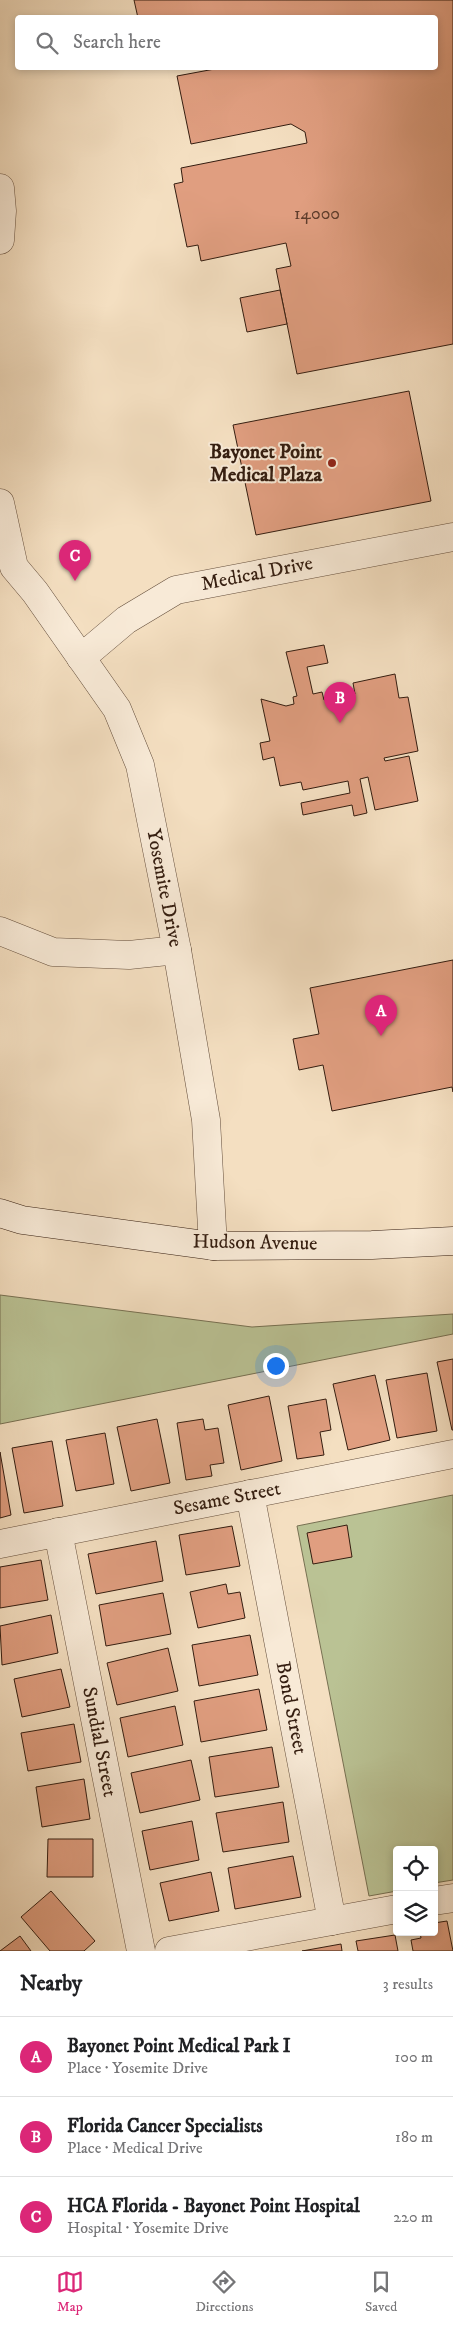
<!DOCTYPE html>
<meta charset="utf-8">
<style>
:root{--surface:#fff;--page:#f2f2f2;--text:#202124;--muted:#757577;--line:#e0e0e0;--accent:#db2777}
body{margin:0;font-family:"IM FELL DW Pica",serif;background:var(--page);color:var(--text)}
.controls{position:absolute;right:15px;bottom:15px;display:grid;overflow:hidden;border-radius:5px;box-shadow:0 2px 8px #0003}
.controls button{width:45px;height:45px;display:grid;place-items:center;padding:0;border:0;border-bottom:1px solid var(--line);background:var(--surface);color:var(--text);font:25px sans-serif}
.you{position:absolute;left:275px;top:1365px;width:18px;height:18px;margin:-12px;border:4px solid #fff;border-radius:50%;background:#1a73e8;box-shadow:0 0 0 8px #1a73e833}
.badge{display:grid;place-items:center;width:32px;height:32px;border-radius:50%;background:var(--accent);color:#fff;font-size:16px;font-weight:700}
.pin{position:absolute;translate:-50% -41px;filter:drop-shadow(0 1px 2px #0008)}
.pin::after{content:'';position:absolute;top:26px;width:18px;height:15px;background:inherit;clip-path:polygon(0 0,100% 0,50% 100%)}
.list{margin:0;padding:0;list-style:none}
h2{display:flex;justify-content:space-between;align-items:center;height:65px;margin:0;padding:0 20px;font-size:21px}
h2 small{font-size:16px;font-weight:400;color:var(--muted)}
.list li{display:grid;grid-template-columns:32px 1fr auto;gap:15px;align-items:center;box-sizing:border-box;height:80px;padding:0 20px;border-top:1px solid var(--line)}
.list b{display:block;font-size:19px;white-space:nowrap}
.list p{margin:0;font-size:16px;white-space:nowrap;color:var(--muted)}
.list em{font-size:16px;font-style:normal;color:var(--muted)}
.icon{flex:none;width:28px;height:28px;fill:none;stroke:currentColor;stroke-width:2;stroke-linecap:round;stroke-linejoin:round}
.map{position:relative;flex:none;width:453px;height:1951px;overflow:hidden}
.search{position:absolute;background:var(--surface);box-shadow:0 2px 8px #0003;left:15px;right:15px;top:15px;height:55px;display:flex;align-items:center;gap:12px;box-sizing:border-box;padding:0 18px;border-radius:5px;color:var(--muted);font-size:19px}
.sheet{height:305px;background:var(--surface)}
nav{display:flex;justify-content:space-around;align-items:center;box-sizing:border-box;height:70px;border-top:1px solid var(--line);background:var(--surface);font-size:14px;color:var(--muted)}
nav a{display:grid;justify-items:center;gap:2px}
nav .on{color:var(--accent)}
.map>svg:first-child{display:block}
.green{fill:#bac294;stroke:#777052}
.building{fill:#e09e80;stroke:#341d10}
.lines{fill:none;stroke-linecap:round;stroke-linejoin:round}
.street-casing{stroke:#644e3c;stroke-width:29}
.secondary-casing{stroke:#341d10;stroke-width:29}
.street{stroke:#f8ead7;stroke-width:28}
.secondary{stroke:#f8ead7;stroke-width:28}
.poi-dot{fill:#8f2418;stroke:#f8ead7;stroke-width:2}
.labels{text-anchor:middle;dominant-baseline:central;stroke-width:4;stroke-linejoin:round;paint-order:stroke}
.number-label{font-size:18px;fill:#5f3d2c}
.poi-label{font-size:20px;font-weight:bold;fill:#341d10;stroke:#f8ead7;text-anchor:end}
.street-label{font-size:20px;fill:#341d10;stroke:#f8ead7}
</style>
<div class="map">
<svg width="453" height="1951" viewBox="0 0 453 1951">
<rect width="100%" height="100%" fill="#f4dfc1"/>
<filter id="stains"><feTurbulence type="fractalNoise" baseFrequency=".004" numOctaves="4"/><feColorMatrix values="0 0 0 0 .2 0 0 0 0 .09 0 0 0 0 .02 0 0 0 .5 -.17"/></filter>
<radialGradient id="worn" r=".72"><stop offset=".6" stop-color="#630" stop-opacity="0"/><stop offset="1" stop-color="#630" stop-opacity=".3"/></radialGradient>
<g class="green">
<path d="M 0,1295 L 252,1327 L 453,1314 L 453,1334 L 0,1424 Z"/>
<path d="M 453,1495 L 453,1880 L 434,1883 L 434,1850 L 397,1850 L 397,1891 L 369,1896 L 297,1526 Z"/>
</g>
<g class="building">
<path d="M 134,0 L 453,0 L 453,344 L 297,374 L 276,269 L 291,266 L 286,243 L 201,261 L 198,245 L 187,247 L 174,184 L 183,182 L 181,168 L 307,143 L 305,132 L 291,124 L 191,144 L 177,76 L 220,68 L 436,68 L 436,18 L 138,18 Z"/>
<path d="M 280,290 L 287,324 L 247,332 L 240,298 Z"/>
<path d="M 409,391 L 431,501 L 256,535 L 233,425 Z"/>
<path d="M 324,645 L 328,663 L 307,667 L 313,694 L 322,692 L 324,700 L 355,694 L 353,683 L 395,674 L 399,698 L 408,697 L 418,751 L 384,758 L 385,761 L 409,756 L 418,801 L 375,810 L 368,777 L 360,779 L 367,813 L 354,816 L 352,805 L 303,815 L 301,803 L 350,793 L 348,781 L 303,790 L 301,782 L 280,786 L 274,757 L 263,760 L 260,743 L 270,741 L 261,699 L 286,706 L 294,704 L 293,697 L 297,696 L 286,652 Z"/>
<path d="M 453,960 L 453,1092 L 452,1087 L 332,1111 L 323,1065 L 299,1070 L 293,1039 L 319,1034 L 310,988 Z"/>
<path d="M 453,1359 L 453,1430 L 452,1430 L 437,1362 Z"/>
<path d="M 427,1373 L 437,1431 L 397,1438 L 386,1380 Z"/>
<path d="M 375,1375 L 390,1440 L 348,1450 L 333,1384 Z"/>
<path d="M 269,1396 L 282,1461 L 241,1470 L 228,1405 Z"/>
<path d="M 326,1399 L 331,1430 L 320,1432 L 324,1455 L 297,1459 L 288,1406 Z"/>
<path d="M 157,1419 L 170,1483 L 131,1491 L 117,1427 Z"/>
<path d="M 203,1419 L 205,1430 L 218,1428 L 224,1463 L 210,1465 L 212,1476 L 186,1480 L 177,1423 Z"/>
<path d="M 105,1433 L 114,1484 L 76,1491 L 66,1440 Z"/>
<path d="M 52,1441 L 63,1506 L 24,1513 L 12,1448 Z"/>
<path d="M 0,1452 L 11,1515 L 0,1518 Z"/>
<path d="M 347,1525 L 352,1557 L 313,1564 L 307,1533 Z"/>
<path d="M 232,1526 L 240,1566 L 186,1575 L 179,1535 Z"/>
<path d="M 156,1541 L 163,1581 L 96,1594 L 88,1554 Z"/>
<path d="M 41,1560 L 48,1600 L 0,1608 L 0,1567 Z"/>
<path d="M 226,1584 L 228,1594 L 240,1592 L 245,1618 L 198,1628 L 190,1592 Z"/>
<path d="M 163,1593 L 171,1634 L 106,1646 L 99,1605 Z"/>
<path d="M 51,1615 L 58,1653 L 2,1665 L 0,1626 Z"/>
<path d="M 250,1635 L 258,1675 L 199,1686 L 192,1645 Z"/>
<path d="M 168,1648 L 178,1691 L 117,1705 L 107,1663 Z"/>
<path d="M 61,1669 L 70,1707 L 22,1717 L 14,1679 Z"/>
<path d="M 259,1689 L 267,1730 L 201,1742 L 194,1701 Z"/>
<path d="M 175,1706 L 183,1745 L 128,1757 L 120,1718 Z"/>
<path d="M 74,1724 L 81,1762 L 28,1771 L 21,1733 Z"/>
<path d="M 272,1747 L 279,1787 L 215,1797 L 209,1757 Z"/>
<path d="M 191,1760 L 200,1800 L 140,1813 L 131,1773 Z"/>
<path d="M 84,1779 L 90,1819 L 42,1827 L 36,1787 Z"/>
<path d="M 283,1802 L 289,1842 L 223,1852 L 216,1813 Z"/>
<path d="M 192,1821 L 199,1860 L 150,1870 L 142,1831 Z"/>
<path d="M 48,1839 L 93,1839 L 93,1877 L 47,1877 Z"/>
<path d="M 293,1856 L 301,1897 L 235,1909 L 228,1868 Z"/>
<path d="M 211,1872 L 219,1911 L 169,1921 L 160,1883 Z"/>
<path d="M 51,1891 L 95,1941 L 84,1951 L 50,1951 L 21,1917 Z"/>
<path d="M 447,1921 L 453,1951 L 413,1951 L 411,1940 L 421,1938 L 420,1932 L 434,1932 L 434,1923 Z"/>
<path d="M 395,1935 L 398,1951 L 358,1951 L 356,1941 Z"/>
<path d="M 20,1936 L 31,1951 L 0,1951 Z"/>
<path d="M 341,1944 L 342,1951 L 302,1951 Z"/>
</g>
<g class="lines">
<g class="street-casing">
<g id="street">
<path d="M 0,188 L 2,211 L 0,240"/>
<path d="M 0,503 L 14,567 L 35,592 L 117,709 L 140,765 L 177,950 L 206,1120 L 213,1246"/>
<path d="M 81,658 L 126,620 L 176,590 L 453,537"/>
<path d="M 0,931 L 53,952 L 129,955 L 177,950"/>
<path d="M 250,1494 L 332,1921"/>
<path d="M 58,1532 L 141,1951"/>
<path d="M 0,1544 L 453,1454"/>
<path d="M 434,1901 L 453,1898"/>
<path d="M 169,1951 L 397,1909"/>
</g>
</g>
<g class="secondary-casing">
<path id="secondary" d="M 0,1213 L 22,1220 L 213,1246 L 372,1245 L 453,1241"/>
</g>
<use href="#street" class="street"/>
<use href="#secondary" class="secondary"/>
</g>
<circle class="poi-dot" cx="332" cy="463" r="5"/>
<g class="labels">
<g class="number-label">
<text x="317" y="214">14000</text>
</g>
<g class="poi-label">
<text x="322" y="452">Bayonet Point<tspan x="322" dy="23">Medical Plaza</tspan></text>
</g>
<g class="street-label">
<text transform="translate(257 574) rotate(-11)">Medical Drive</text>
<text transform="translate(164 888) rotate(79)">Yosemite Drive</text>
<text transform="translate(255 1243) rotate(1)">Hudson Avenue</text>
<text transform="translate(227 1499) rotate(-11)">Sesame Street</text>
<text transform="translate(291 1708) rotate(79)">Bond Street</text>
<text transform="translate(99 1742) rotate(79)">Sundial Street</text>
</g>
</g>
<rect width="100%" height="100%" filter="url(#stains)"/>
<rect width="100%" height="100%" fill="url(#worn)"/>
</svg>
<div class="controls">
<button><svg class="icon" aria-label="locate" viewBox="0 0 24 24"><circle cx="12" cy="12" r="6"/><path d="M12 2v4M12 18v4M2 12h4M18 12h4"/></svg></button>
<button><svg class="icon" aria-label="layers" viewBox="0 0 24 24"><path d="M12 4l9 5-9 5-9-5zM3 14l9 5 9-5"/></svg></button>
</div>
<div class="you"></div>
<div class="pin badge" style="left:381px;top:1036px">A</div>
<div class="pin badge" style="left:340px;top:723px">B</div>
<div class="pin badge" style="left:75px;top:581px">C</div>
<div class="search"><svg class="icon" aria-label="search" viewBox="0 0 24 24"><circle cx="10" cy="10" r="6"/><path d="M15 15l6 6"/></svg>Search here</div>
</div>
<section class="sheet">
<h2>Nearby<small>3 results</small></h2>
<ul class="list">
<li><span class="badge">A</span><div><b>Bayonet Point Medical Park I</b><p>Place · Yosemite Drive</p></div><em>100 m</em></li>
<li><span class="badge">B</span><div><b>Florida Cancer Specialists</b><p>Place · Medical Drive</p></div><em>180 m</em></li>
<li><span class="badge">C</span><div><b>HCA Florida - Bayonet Point Hospital</b><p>Hospital · Yosemite Drive</p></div><em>220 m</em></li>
</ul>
</section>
<nav>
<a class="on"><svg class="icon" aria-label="map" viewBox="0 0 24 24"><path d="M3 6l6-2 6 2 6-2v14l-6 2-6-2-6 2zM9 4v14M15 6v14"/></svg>Map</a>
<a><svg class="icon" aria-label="directions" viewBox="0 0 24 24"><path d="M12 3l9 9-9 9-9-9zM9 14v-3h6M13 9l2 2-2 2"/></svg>Directions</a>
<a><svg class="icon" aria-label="saved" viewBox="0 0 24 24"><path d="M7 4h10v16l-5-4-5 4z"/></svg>Saved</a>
</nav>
